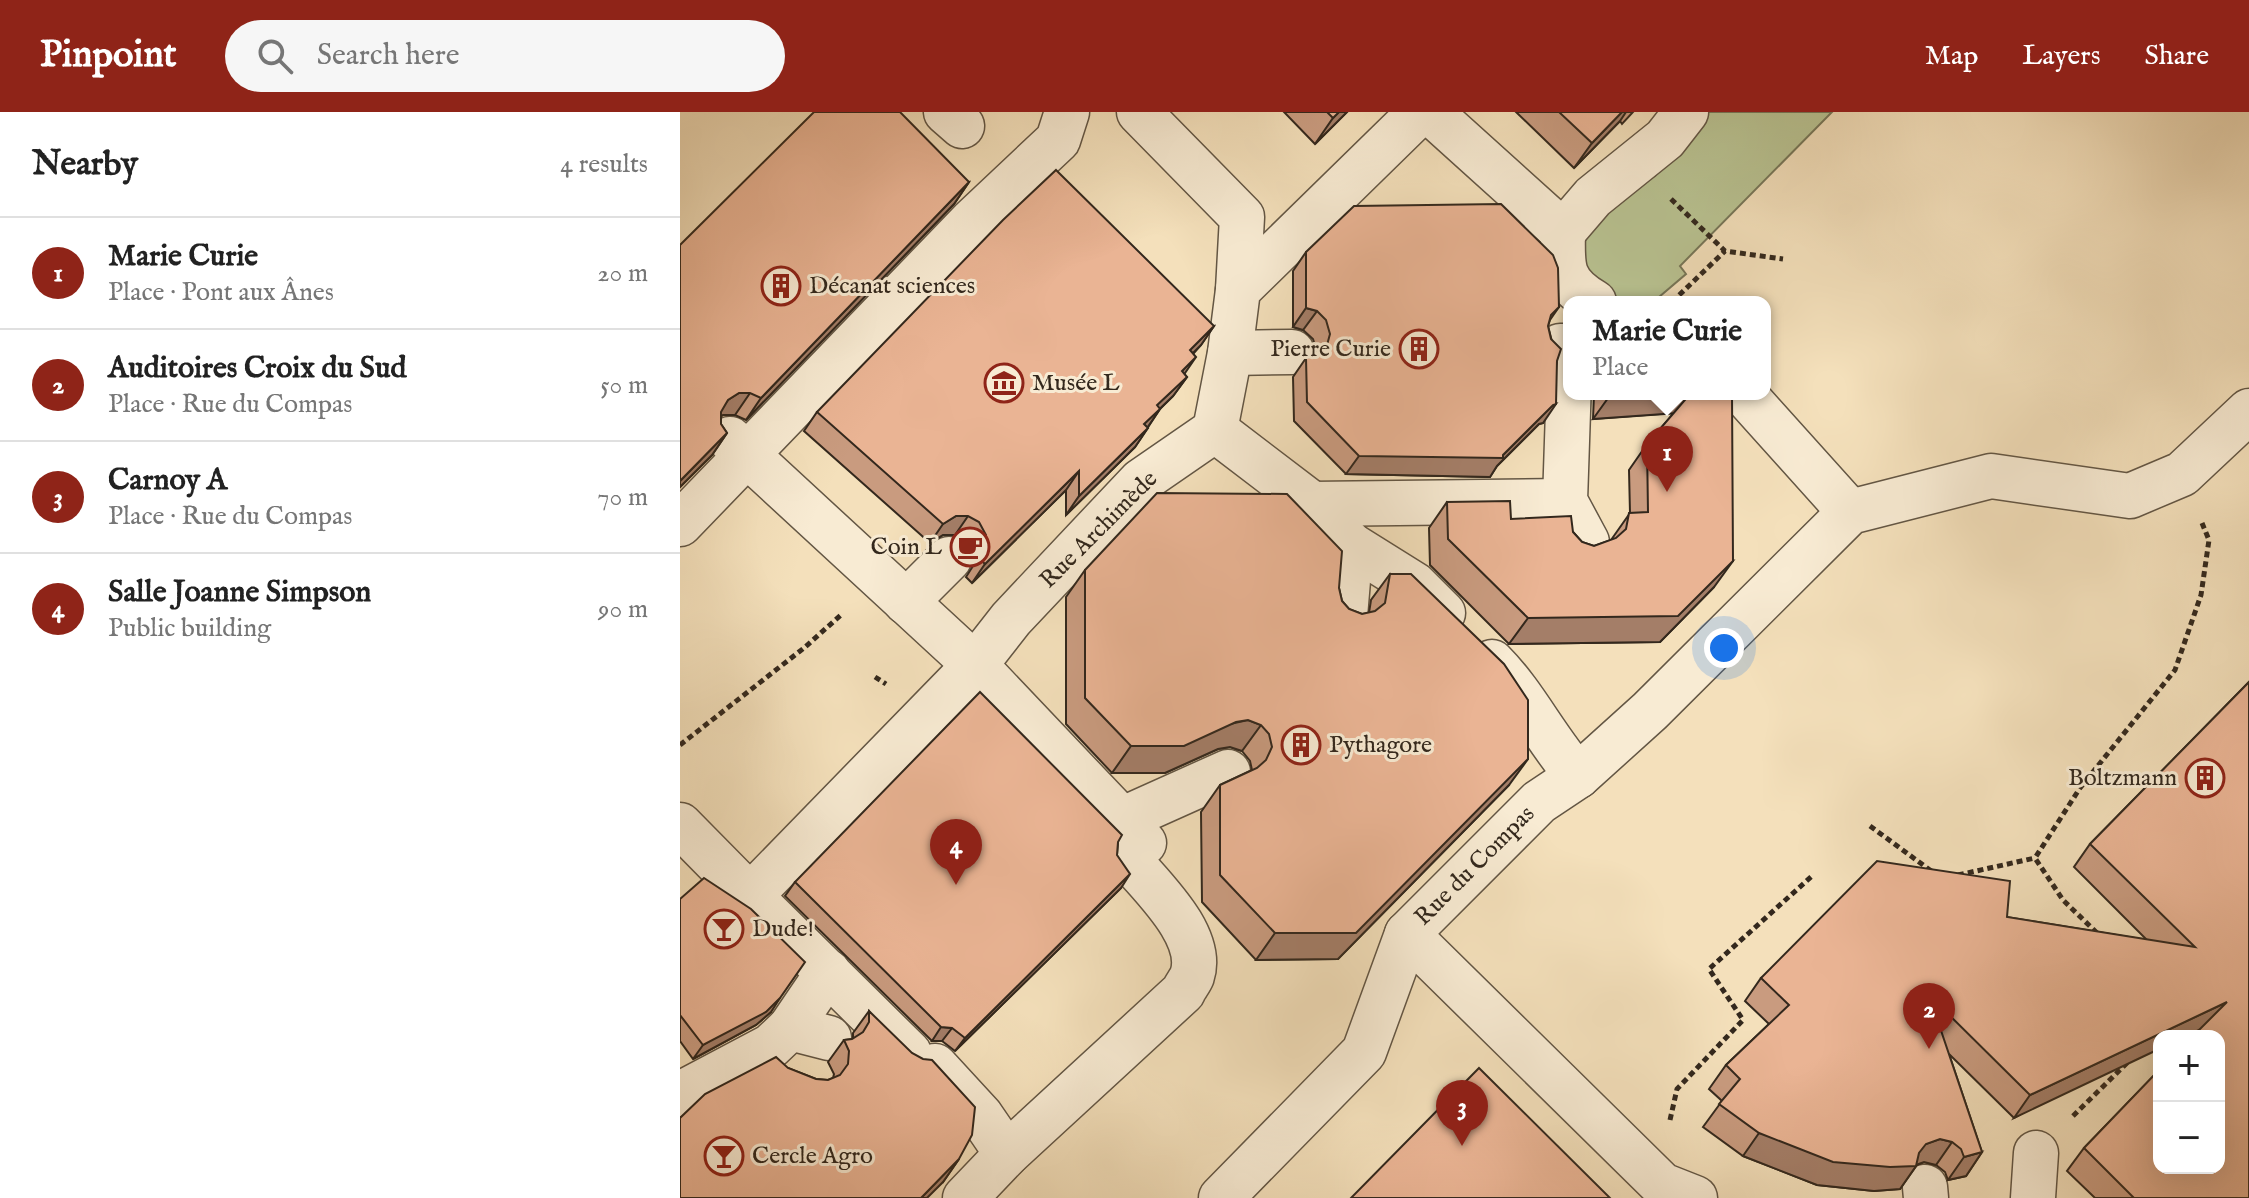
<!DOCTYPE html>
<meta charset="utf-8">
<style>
:root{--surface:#fff;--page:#f6f6f6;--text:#222;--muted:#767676;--line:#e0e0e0;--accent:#8f2418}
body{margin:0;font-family:"IM FELL English",serif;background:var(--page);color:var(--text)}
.controls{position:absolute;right:24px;bottom:24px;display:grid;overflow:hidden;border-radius:16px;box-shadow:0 8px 32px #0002}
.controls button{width:72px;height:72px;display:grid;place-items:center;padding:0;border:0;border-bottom:2px solid var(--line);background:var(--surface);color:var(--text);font:40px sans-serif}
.you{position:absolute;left:1044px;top:536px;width:28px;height:28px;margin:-20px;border:6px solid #fff;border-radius:50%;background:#1a73e8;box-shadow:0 0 0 12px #1a73e833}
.badge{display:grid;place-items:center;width:52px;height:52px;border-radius:50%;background:var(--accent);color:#fff;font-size:26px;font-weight:700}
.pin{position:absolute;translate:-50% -66px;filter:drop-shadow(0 2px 4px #0008)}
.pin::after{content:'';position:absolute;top:42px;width:28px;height:24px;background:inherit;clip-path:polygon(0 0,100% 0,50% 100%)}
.popup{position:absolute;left:883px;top:184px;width:208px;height:104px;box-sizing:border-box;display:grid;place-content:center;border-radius:16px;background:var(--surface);filter:drop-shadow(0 2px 6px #0005);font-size:26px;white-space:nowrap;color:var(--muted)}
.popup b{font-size:30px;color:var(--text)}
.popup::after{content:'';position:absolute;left:50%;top:100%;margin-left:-16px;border:16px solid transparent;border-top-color:var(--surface)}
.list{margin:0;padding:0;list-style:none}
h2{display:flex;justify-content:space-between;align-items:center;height:104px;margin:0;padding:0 32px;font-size:34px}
h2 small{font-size:26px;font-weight:400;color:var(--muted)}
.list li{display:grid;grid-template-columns:52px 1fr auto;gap:24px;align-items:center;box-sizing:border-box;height:112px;padding:0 32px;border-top:2px solid var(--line)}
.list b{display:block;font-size:30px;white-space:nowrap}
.list p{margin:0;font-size:26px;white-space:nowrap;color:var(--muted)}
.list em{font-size:26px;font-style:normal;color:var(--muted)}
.icon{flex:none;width:44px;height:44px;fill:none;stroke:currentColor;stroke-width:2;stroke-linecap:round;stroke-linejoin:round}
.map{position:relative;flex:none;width:1569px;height:1086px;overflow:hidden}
header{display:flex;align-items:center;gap:48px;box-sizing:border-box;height:112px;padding:0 40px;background:var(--accent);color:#fff}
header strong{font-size:38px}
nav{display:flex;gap:44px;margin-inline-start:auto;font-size:28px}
.search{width:560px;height:72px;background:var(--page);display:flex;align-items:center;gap:20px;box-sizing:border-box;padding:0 28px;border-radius:44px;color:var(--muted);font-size:30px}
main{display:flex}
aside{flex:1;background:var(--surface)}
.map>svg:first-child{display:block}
.green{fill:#b9c392;stroke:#767658;stroke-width:2}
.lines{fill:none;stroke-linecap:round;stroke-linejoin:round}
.minor-casing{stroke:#635644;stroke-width:47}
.path{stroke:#33281d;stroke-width:5;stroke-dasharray:6 4;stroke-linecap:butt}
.minor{stroke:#f8ebd3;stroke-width:44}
.wall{fill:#c99b7f;stroke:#33281d;stroke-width:2}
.shaded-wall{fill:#a47e68;stroke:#33281d;stroke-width:2}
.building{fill:#eab494;stroke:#33281d;stroke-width:2}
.labels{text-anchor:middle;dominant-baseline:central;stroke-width:6;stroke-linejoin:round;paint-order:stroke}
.poi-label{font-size:24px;fill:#33281d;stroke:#f8ebd3;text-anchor:start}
.street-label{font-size:24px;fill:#33281d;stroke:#f8ebd3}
</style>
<header>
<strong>Pinpoint</strong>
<div class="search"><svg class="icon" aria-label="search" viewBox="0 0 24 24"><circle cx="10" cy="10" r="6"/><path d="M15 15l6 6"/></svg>Search here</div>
<nav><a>Map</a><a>Layers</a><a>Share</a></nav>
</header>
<main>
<aside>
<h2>Nearby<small>4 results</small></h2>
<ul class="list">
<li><span class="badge">1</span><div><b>Marie Curie</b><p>Place · Pont aux Ânes</p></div><em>20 m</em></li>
<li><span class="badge">2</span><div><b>Auditoires Croix du Sud</b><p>Place · Rue du Compas</p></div><em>50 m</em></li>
<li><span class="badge">3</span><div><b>Carnoy A</b><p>Place · Rue du Compas</p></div><em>70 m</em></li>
<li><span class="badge">4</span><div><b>Salle Joanne Simpson</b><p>Public building</p></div><em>90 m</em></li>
</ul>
</aside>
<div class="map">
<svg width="1569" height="1086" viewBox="0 0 1569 1086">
<rect width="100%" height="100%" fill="#f4e0bb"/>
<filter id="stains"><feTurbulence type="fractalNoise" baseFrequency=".0025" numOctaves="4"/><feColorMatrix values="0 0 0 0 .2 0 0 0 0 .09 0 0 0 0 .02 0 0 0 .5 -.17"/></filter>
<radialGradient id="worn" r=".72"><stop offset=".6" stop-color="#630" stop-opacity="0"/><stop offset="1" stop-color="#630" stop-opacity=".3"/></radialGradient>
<path class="green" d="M 1026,0 L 1152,0 L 1000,154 L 1006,162 L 979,185 L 934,190 L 896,149 L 905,110 L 937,83 L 975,64 L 1018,14 Z"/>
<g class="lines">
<g class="minor-casing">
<g id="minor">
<path d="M 266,0 L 282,14"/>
<path d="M 459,0 L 562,105 L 558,178"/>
<path d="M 750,0 L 883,120 C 882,155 881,171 914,190"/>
<path d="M 883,120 L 913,85 L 985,27 L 1006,0"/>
<path d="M 880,234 L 889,234"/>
<path d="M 550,241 L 612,240"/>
<path d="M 889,269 L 885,389 L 907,430 L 897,435"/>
<path d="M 1064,282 L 1170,400"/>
<path d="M 535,318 L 632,392 L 671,433 L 735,473 L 763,501"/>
<path d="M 50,327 L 295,553 L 464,731"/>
<path d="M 632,392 L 885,389"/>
<path d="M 0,412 L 292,109 L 378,28 L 387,0"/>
<path d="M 226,490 L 269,447"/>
<path d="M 665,504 L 671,433"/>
<path d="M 812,550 C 845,583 866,628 898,664"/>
<path d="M 441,708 L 548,660"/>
<path d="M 0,713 L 70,784"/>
<path d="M 727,822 L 982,1073 L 1015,1086"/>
<path d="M 110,916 L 149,926"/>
<path d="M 229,941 L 70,784 L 295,553 L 331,507 L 461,369 L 535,318 L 550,241 L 558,178 L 740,0"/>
<path d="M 255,954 L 301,1004 L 327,1042"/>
<path d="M 0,982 L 91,934 L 110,916 L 148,860"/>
<path d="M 1245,1075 L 1246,1086"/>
<path d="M 285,1086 L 327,1042 L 503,880 C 505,875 510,869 512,864 C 525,825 475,778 452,751"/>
<path d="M 541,1086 L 684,940 L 727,822 L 859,690 L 898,664 L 970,599 L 1170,400 L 1311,364 L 1450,384 L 1502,362 L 1569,299"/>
<path d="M 1353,1086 L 1356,1041"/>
</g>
</g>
<g class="path">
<path d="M 991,87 L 1045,139 L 1103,147"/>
<path d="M 992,190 L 1045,139"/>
<path d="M 195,565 L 206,572"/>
<path d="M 0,633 L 124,536 L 162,502"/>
<path d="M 1190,714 L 1254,761"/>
<path d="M 1278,763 L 1355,746"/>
<path d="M 1417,821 L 1383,788 L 1355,746 L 1400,676 L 1495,558 L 1521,483 L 1529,428 L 1522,411"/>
<path d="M 1393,1004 L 1449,949"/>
<path d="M 990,1008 L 997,977 L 1063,908 L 1029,857 L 1132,764"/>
</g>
<use href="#minor" class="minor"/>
</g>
<g class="wall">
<path d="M 604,0 L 667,0 L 635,32 Z"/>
<path d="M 836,0 L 953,0 L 942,12 L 940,9 L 894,56 Z"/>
<path d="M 289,70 L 274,92 L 66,308 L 55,303 L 43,303 L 41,304 L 41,312 L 47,321 L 32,343 L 0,375 L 0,133 Z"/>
<path d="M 626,140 L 879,195 L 870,208 L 868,214 L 877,249 L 863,311 L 859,312 L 817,354 L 810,365 L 666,362 L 614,309 L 613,265 L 626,246 L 636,243 L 637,240 L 633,227 L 623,218 L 613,215 L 613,159 Z"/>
<path d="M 534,214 L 521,233 L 513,242 L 504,262 L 507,265 L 493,284 L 480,297 L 455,335 L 386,403 L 386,378 L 292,471 L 286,465 L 293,454 L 293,441 L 286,429 L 275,423 L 263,423 L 250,431 L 124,319 L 137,300 Z"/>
<path d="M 914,282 L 1052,282 L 1034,475 L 980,530 L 829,532 L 750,453 L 749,416 L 767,390 L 831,407 L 893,420 L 902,430 L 914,434 L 931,428 L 950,401 L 949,358 L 967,332 L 994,301 L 913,307 Z"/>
<path d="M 405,458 L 659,476 L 662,489 L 669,497 L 682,502 L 689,501 L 691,488 L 710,462 L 829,673 L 658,847 L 576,848 L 522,790 L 521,700 L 540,673 L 572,658 L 570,649 L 562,639 L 550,635 L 538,637 L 485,661 L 432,661 L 386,612 L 386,485 Z"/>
<path d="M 1569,570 L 1569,1086 L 1415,1086 L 1387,1059 L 1404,1036 L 1518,918 L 1506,924 L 1479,924 L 1334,1006 L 1269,942 L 1302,1040 L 1286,1064 L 1268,1068 L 1265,1060 L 1256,1053 L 1244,1050 L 1237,1053 L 1220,1077 L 1194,1079 L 1137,1073 L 1063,1044 L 1023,1015 L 1042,989 L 1029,977 L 1046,953 L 1089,912 L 1065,889 L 1081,866 L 1327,805 L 1467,828 L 1394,755 L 1410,732 Z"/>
<path d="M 438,730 L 437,743 L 441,776 L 275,939 L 262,929 L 252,929 L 105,784 L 115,770 Z"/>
<path d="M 0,787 L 91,900 L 76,913 L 13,947 L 0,929 Z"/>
<path d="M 189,899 L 279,1047 L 263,1070 L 108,956 L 136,967 L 148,968 L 153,966 L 154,962 L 148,950 L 164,928 L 173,927 L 173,921 Z"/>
</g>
<g class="shaded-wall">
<path d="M 659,0 L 667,0 L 635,32 L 653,6 Z"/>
<path d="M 942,0 L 946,0 L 940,9 L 894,56 L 912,31 Z"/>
<path d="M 289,70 L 274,92 L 66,308 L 81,286 Z"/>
<path d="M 626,196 L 637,199 L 623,218 L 613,215 Z"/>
<path d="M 534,214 L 521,233 L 497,257 L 510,238 Z"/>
<path d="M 516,245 L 503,264 L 502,259 Z"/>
<path d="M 507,265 L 493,284 L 464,312 L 477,293 Z"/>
<path d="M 59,281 L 70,281 L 55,303 L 43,303 L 32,310 L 48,288 Z"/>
<path d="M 931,282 L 1011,282 L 998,301 L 913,307 Z"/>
<path d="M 876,292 L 863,311 L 859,312 L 817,354 L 810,365 L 666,362 L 679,344 L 823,343 L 873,293 Z"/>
<path d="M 480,297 L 467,316 L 464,312 Z"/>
<path d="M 468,316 L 455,335 L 386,403 L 399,384 Z"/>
<path d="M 47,321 L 32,343 L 0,375 L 0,369 Z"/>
<path d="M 399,359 L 386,378 L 292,471 L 305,452 Z"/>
<path d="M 276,404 L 288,404 L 275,423 L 263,423 L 250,431 L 263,412 Z"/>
<path d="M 1053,449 L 1034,475 L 980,530 L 829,532 L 848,506 Z"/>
<path d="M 568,608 L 581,613 L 562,639 L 550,635 L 538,637 L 485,661 L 432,661 L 451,634 Z"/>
<path d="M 848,647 L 829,673 L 658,847 L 576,848 L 595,821 Z"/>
<path d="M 450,762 L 441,776 L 275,939 L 285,926 Z"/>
<path d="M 100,886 L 91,900 L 76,913 L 13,947 L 23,933 Z"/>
<path d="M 1547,890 L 1530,913 L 1506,924 L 1479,924 L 1479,937 L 1334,1006 L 1350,983 Z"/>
<path d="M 261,915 L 272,916 L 262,929 L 252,929 Z"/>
<path d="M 1079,1021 L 1246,1032 L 1260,1027 L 1272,1030 L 1256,1053 L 1244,1050 L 1233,1054 L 1236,1054 L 1220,1077 L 1194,1079 L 1137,1073 L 1063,1044 Z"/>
<path d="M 1302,1040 L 1286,1064 L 1268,1068 L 1284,1045 Z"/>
<path d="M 279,1047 L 263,1070 L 247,1086 L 241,1086 Z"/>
</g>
<g class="building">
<path d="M 134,0 L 220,0 L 289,70 L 81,286 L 70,281 L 59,281 L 48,288 L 41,300 L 41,312 L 47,321 L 0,369 L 0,133 Z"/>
<path d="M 647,0 L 659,0 L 653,6 Z"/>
<path d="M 879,0 L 942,0 L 912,31 Z"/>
<path d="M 376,58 L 534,214 L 510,238 L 516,245 L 502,259 L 507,265 L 477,293 L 480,297 L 464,312 L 468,316 L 399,384 L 399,359 L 305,452 L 299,446 L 306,435 L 306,423 L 299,410 L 288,404 L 276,404 L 263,412 L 137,300 L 323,108 Z"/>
<path d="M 821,92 L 873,143 L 878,156 L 879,195 L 871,203 L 868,214 L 871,227 L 881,237 L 877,249 L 876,292 L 873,293 L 823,343 L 823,346 L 679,344 L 627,290 L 626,246 L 639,242 L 647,233 L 650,222 L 646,208 L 637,199 L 626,196 L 626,140 L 674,94 Z"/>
<path d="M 1010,282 L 1052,282 L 1053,449 L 998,504 L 848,506 L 768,427 L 767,390 L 830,389 L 831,407 L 891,404 L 893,420 L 902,430 L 914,434 L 936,426 L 946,417 L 949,401 L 968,400 L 967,332 Z"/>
<path d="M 477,381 L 607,382 L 662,439 L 659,476 L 662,489 L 669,497 L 682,502 L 695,499 L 705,491 L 710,462 L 731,462 L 824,552 L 848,588 L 848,647 L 676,821 L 595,821 L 540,763 L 540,673 L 577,656 L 586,648 L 592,635 L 589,622 L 581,613 L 568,608 L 556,610 L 504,634 L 451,634 L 405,586 L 405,458 Z"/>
<path d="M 1569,570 L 1569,1086 L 1454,1086 L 1404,1036 L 1479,958 L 1479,1056 L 1539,1056 L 1539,924 L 1513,924 L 1547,890 L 1350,983 L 1249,883 L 1302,1040 L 1284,1045 L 1281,1037 L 1272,1030 L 1260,1027 L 1246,1032 L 1239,1041 L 1236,1054 L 1210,1055 L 1153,1050 L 1079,1021 L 1039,992 L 1060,967 L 1046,953 L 1109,893 L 1081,866 L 1197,749 L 1330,769 L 1327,805 L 1515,835 L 1410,732 Z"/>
<path d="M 300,580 L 442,723 L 438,730 L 437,743 L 450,762 L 285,926 L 272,916 L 261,915 L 115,770 Z"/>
<path d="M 24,766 L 71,797 L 125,850 L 100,886 L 86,900 L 23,933 L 0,903 L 0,787 Z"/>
<path d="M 189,899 L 232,941 L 243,947 L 252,948 L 295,995 L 292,1023 L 279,1047 L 241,1086 L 0,1086 L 0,1006 L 25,982 L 96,945 L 108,956 L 136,967 L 148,968 L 160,963 L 168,952 L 169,939 L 164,928 L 172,927 L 183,920 L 189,910 Z"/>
<path d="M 799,956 L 930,1086 L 671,1086 Z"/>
</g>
<defs>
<g id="building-ring" transform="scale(2)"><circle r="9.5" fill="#f8ebd3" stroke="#8f2418" stroke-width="1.5"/><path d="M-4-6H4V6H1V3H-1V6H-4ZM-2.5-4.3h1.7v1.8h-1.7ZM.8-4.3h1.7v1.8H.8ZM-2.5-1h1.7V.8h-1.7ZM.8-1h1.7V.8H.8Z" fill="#8f2418"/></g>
<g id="museum-ring" transform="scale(2)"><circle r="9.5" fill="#f8ebd3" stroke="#8f2418" stroke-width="1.5"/><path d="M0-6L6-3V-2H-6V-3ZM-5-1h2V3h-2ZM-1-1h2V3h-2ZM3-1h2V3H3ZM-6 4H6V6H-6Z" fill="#8f2418"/></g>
<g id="cafe-ring" transform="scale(2)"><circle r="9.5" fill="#f8ebd3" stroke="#8f2418" stroke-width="1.5"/><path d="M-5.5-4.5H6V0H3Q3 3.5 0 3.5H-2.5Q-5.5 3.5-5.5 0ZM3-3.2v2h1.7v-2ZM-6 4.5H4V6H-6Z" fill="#8f2418"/></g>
<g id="bar-ring" transform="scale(2)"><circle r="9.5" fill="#f8ebd3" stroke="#8f2418" stroke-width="1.5"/><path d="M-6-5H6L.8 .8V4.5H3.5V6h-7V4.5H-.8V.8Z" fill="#8f2418"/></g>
</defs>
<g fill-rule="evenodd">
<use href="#building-ring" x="101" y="174"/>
<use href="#building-ring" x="739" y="237"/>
<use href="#museum-ring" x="324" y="271"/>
<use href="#cafe-ring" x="290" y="435"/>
<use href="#building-ring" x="621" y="633"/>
<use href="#building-ring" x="1525" y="666"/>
<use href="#bar-ring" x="44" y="817"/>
<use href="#bar-ring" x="44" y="1044"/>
</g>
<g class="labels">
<g class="poi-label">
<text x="129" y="174">Décanat sciences</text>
<text x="711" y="237" text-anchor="end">Pierre Curie</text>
<text x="352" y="271">Musée L</text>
<text x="262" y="435" text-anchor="end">Coin L</text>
<text x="649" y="633">Pythagore</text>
<text x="1497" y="666" text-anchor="end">Boltzmann</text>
<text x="72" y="817">Dude!</text>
<text x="72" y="1044">Cercle Agro</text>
</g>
<g class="street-label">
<text transform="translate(419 418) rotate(-45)">Rue Archimède</text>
<text transform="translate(795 754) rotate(-45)">Rue du Compas</text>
</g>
</g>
<rect width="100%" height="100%" filter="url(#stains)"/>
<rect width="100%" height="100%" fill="url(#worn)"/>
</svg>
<div class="controls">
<button>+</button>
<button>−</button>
</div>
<div class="you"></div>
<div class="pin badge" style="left:987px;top:380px">1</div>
<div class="popup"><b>Marie Curie</b>Place</div>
<div class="pin badge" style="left:1249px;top:937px">2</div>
<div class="pin badge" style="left:782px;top:1034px">3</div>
<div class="pin badge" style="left:276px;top:773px">4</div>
</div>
</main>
